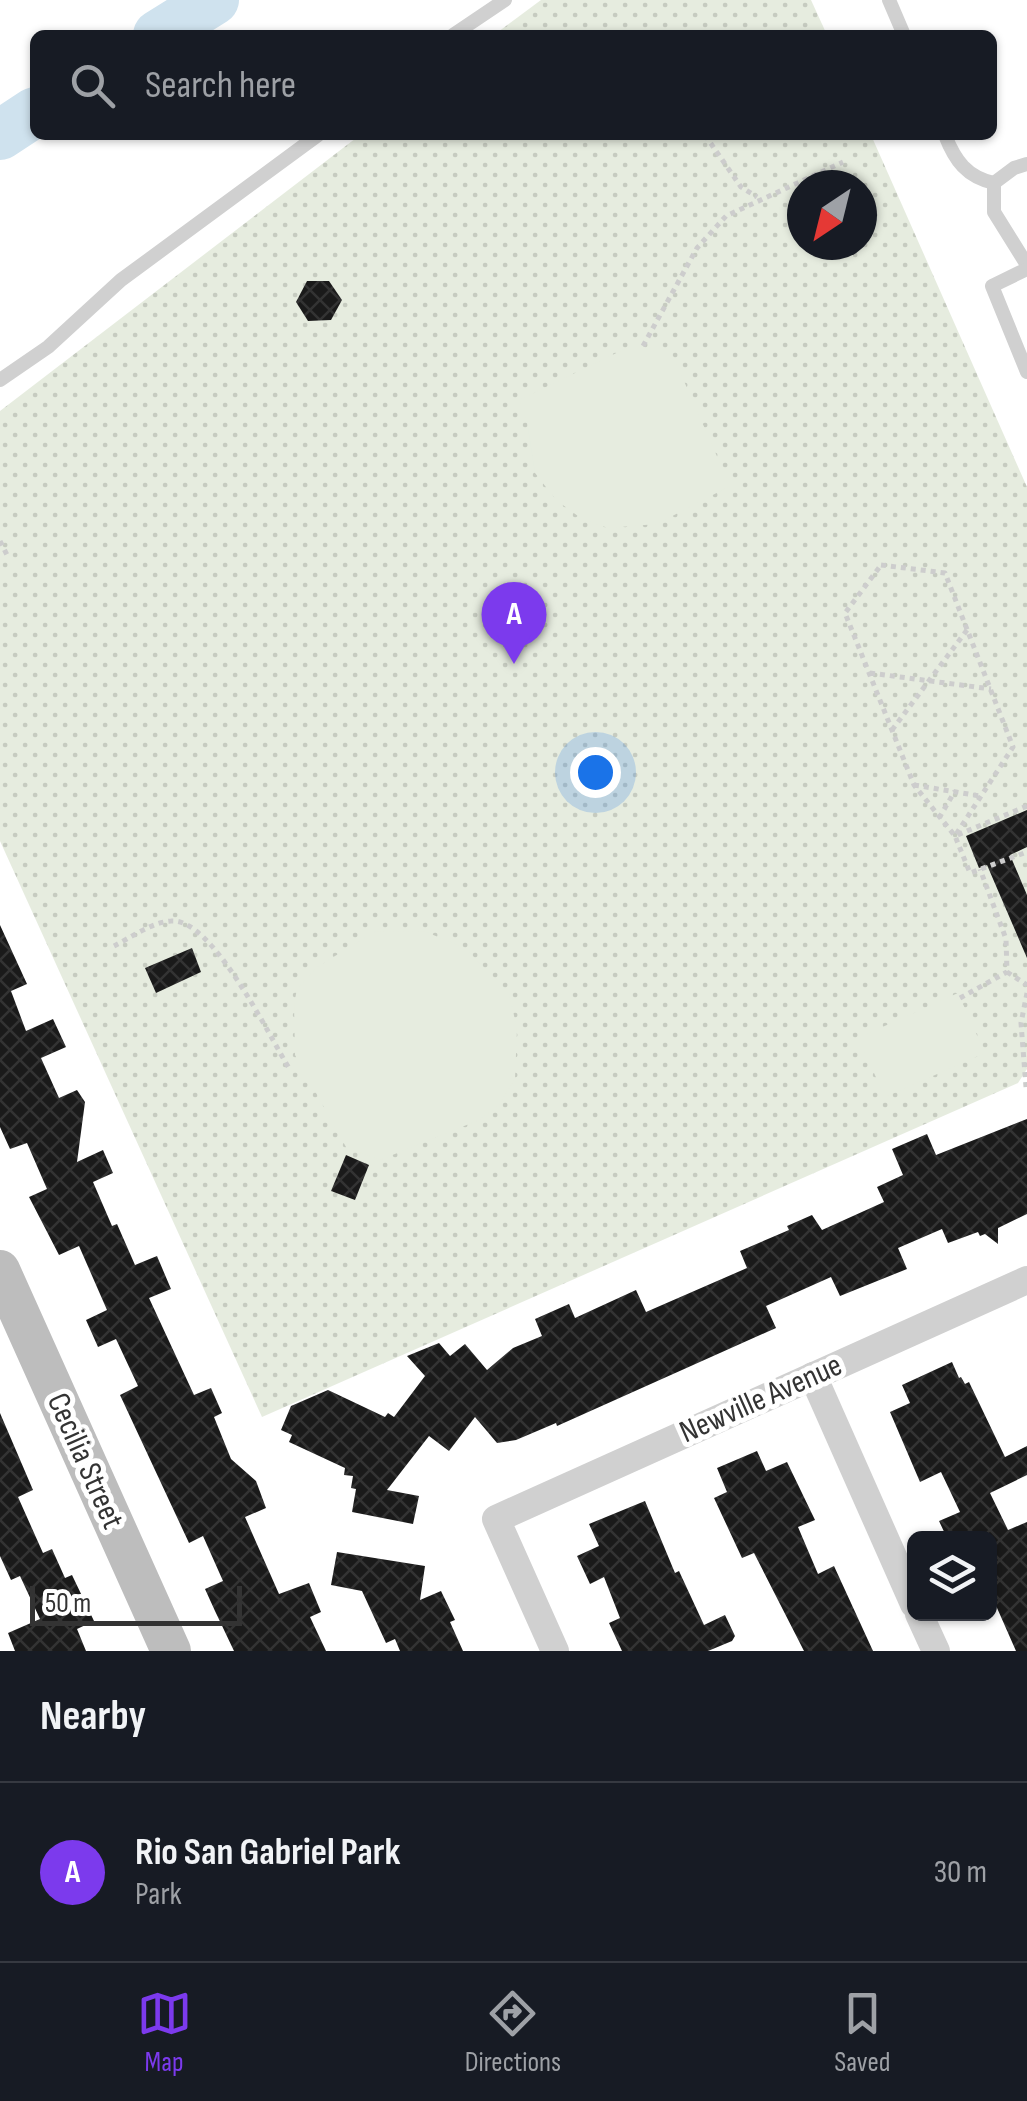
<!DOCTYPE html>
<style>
:root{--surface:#171b24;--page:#20242c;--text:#f1f3f6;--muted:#9ea1a6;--line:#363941;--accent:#7c3aed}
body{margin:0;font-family:"Sofia Sans Condensed",sans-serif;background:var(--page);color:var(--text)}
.controls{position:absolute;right:30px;bottom:30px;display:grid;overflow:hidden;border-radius:15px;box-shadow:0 2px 8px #0004}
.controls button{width:90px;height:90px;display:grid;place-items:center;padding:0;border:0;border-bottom:2px solid var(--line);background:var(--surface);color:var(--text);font:50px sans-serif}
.compass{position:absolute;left:787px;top:170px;width:90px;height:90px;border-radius:50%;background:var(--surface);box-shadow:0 2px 8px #0004;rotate:215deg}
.scale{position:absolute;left:30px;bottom:25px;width:212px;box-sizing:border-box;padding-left:10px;border:5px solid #333;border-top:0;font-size:28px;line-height:35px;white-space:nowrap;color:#333;-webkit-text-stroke:8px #fff;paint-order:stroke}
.you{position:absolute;left:595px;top:772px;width:35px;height:35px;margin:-25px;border:8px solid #fff;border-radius:50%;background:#1a73e8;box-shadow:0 0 0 15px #1a73e833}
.badge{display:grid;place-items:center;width:65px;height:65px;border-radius:50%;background:var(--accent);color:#fff;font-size:32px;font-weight:700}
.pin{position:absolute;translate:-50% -82px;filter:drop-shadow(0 2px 5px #0008)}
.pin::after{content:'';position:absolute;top:52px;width:35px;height:30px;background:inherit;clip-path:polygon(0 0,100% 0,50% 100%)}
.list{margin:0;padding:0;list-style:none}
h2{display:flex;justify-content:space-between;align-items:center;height:130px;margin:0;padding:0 40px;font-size:42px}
h2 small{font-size:32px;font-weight:400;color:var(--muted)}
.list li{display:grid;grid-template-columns:65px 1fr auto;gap:30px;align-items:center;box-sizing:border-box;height:180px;padding:0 40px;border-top:2px solid var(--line)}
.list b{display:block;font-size:38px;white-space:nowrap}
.list p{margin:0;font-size:32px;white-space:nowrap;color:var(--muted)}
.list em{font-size:32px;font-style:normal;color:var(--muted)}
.icon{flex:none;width:55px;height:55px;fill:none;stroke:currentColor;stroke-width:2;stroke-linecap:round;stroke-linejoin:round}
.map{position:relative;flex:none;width:1027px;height:1651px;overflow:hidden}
.search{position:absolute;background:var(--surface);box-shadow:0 2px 8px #0004;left:30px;right:30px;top:30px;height:110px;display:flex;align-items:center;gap:25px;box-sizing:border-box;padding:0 35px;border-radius:15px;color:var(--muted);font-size:38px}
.sheet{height:310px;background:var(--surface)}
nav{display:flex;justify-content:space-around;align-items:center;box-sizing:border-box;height:140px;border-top:2px solid var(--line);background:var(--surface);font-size:28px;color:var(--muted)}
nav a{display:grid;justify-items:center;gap:5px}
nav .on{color:var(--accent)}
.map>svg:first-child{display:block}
.park{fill:url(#park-dots);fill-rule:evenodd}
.garden{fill:#e6ecdf}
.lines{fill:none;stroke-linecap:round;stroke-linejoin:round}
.river{stroke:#cfe2ee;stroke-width:50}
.building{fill:url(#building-cross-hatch)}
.path{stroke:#cdcdcd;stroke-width:5;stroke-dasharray:5 5;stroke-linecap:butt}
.lane{stroke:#d0d0d0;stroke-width:14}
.street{stroke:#d0d0d0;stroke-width:28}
.secondary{stroke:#bdbdbd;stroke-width:40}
.labels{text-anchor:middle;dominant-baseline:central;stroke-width:10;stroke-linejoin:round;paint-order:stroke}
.street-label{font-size:32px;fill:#333;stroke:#fff}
</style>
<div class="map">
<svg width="1027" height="1651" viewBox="0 0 1027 1651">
<defs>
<pattern id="park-dots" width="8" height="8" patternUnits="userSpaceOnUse" patternTransform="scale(2.5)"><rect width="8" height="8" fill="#e6ecdf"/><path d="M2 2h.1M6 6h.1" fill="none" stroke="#c6cbc0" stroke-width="1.8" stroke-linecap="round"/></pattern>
<pattern id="building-cross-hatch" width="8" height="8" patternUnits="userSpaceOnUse" patternTransform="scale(2.5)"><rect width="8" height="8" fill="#1a1a1a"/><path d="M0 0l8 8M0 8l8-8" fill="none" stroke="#333"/></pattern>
</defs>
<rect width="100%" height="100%" fill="#fff"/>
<g class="park">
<path d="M 541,0 L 811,0 L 827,35 L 494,35 Z"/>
<path d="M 360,135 L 871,135 L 1027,487 L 1027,1069 L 1018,1083 L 262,1417 L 0,841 L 0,411 ZM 802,185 L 862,185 L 862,245 L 802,245 Z"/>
</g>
<g class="garden">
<path d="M 635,344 L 673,356 L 730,486 L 657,524 L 608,528 L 582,519 L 556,500 L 535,473 L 527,421 L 519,400 Z"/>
<path d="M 376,931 L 426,932 L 465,948 L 509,993 L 517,1029 L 515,1079 L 498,1106 L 479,1120 L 380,1160 L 346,1147 L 295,1055 L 294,1004 L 297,989 L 317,967 Z"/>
<path d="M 958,993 L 985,1053 L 885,1097 L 858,1038 Z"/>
</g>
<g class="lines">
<g class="river">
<path d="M 158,35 L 214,0"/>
<path d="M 0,135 L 35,112"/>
</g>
</g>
<g class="building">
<path d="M 307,281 L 329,281 L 342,300 L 331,320 L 308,321 L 296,302 Z"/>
<path d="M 1027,810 L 1027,847 L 1010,855 L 1027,895 L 1027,958 L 987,865 L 979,868 L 966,836 Z"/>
<path d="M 0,925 L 27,984 L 11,991 L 26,1031 L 53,1019 L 66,1047 L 41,1058 L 59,1098 L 77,1090 L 85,1102 L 77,1162 L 103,1150 L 113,1173 L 93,1182 L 112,1226 L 117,1224 L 135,1265 L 157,1256 L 171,1289 L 149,1298 L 194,1395 L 211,1388 L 222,1413 L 214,1417 L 231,1459 L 256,1481 L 266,1508 L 245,1517 L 279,1594 L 309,1583 L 321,1612 L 310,1617 L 326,1651 L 234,1651 L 215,1611 L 205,1589 L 223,1581 L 203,1536 L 189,1543 L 120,1395 L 138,1386 L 116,1339 L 98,1347 L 86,1320 L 107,1310 L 79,1246 L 59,1255 L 29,1197 L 47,1189 L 27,1143 L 10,1149 L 0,1127 Z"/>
<path d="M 192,948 L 201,972 L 156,993 L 145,968 Z"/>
<path d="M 1027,1119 L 1027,1214 L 998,1228 L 998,1244 L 985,1234 L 980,1236 L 978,1232 L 948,1243 L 942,1229 L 898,1248 L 907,1269 L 840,1296 L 831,1277 L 766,1306 L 776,1328 L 557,1426 L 556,1423 L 516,1440 L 497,1443 L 475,1417 L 449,1451 L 429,1436 L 387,1490 L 419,1496 L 413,1524 L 352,1512 L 356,1489 L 351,1488 L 353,1476 L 344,1475 L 345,1468 L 289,1442 L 292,1435 L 281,1430 L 291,1406 L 328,1390 L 385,1417 L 388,1413 L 394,1417 L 425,1376 L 407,1356 L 439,1343 L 450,1356 L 465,1344 L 487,1370 L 513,1348 L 542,1336 L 535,1319 L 569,1304 L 575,1318 L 636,1290 L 646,1312 L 747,1268 L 740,1251 L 789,1230 L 787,1226 L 812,1215 L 822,1230 L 884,1202 L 877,1187 L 903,1175 L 892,1149 L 927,1134 L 936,1155 Z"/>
<path d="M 346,1155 L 369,1165 L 355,1200 L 331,1191 Z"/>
<path d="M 952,1362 L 959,1378 L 961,1377 L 965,1384 L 969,1382 L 1005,1457 L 1027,1446 L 1027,1475 L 990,1493 L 1008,1530 L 1027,1522 L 1027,1651 L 1016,1651 L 990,1592 L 990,1538 L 947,1538 L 939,1521 L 960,1512 L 941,1472 L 920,1482 L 890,1412 L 910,1403 L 902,1385 Z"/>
<path d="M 0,1413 L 33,1490 L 18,1497 L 43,1553 L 52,1549 L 65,1578 L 72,1575 L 94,1621 L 77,1629 L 86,1651 L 15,1651 L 8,1633 L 40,1619 L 20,1576 L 11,1580 L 0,1556 Z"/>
<path d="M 757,1451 L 766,1471 L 787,1462 L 815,1520 L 798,1527 L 818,1574 L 834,1566 L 873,1651 L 804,1651 L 754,1553 L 742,1558 L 714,1498 L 727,1492 L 717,1468 Z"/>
<path d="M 645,1501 L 675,1573 L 679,1571 L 704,1625 L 725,1615 L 735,1636 L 732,1641 L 708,1651 L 622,1651 L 609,1623 L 620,1618 L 604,1577 L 590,1584 L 577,1556 L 599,1546 L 589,1524 Z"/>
<path d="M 337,1552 L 425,1566 L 420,1600 L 441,1591 L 455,1620 L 450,1622 L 463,1651 L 400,1651 L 395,1639 L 386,1643 L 362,1591 L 331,1585 Z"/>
</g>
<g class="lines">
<g class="path">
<path d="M 705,135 L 741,187 L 757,197"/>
<path d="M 643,346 L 697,248 L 726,216 L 843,162"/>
<path d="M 0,541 L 7,555"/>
<path d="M 881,565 L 945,573 L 1013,747 L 955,836 L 914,785 L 845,613 Z"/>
<path d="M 870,673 L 991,689"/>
<path d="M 892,730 L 967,630"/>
<path d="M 914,785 L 980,796"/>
<path d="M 1027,806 L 955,836 L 970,873 L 1027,852"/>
<path d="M 939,818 L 955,791"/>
<path d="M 114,946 C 130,938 152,922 171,921 C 212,917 269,1036 289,1068"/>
<path d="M 1007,972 L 1027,985"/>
<path d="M 960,998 L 1007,972 L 1006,939 L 980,869"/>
<path d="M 1026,1087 L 1021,1023 L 1027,993"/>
</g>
<g class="lane">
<path d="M 889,0 L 904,35"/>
<path d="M 453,35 L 505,0"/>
<path d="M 945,135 C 955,161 967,177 994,183"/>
<path d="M 1027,164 L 1014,168 L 994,183 L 994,212 L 1027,265"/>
<path d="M 1027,269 L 992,286 L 1027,372"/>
<path d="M 0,380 L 48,347 L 121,280 L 318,135"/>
</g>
<g class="street">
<path d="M 813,1376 L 914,1604"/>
<path d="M 919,1614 L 936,1651"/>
<path d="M 555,1651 L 496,1519 L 1027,1280"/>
</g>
<path class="secondary" d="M 0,1270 L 171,1651"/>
</g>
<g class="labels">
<g class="street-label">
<text transform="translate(761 1399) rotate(-24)">Newville Avenue</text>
<text transform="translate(85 1461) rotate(66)">Cecilia Street</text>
</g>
</g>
</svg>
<div class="controls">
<button><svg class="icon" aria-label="layers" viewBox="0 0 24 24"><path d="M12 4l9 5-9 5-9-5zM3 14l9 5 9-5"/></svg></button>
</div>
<svg class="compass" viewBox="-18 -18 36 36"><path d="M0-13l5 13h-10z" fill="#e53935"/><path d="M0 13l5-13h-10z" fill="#9ea1a6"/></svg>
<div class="scale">50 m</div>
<div class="you"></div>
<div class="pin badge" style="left:514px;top:664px">A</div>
<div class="search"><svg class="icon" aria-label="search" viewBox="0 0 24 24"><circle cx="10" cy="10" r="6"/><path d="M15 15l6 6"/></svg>Search here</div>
</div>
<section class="sheet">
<h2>Nearby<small></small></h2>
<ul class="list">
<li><span class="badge">A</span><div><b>Rio San Gabriel Park</b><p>Park</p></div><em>30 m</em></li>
</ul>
</section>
<nav>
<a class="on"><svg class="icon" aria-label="map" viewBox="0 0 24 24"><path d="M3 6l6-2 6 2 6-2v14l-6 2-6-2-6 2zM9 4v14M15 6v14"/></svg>Map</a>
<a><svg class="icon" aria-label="directions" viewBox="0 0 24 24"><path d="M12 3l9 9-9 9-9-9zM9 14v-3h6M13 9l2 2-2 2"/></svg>Directions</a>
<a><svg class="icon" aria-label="saved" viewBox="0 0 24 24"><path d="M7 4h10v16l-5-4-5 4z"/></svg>Saved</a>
</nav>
